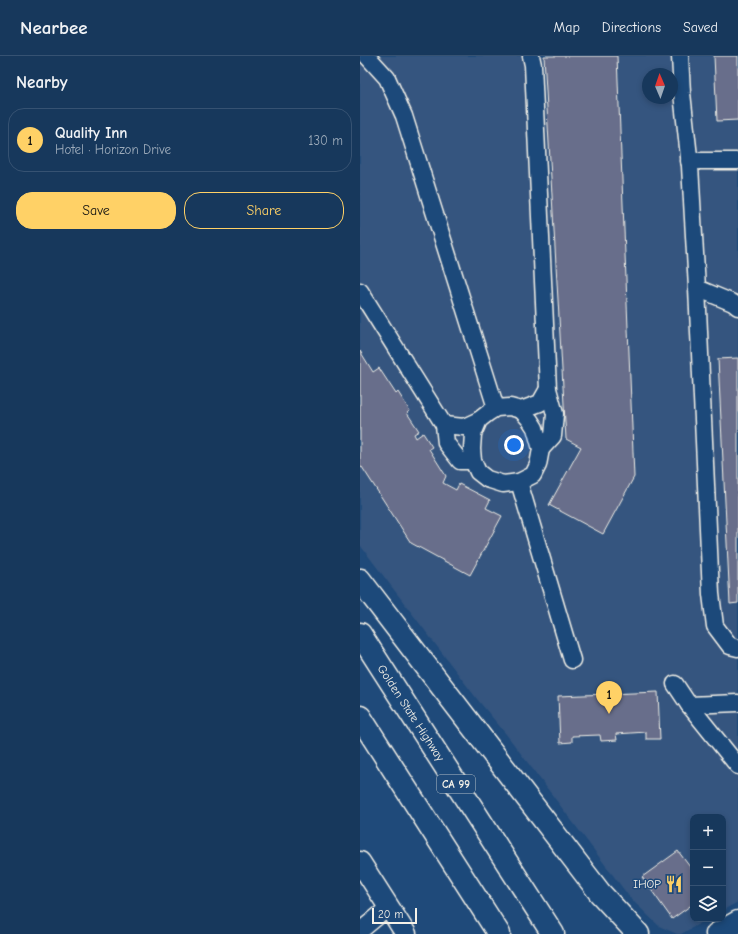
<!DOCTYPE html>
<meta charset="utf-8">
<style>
:root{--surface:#17385c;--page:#244365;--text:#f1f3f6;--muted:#9eacbb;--line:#365272;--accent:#ffd166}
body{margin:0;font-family:"Comic Neue",sans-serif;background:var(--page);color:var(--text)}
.controls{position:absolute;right:12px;bottom:12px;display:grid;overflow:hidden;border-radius:8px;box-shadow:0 2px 6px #0003}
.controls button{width:36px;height:36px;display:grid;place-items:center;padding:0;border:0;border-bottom:1px solid var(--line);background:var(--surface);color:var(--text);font:20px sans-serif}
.compass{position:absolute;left:282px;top:12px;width:36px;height:36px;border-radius:50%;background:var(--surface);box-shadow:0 2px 6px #0003;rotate:358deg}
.scale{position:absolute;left:12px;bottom:10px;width:45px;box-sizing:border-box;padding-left:4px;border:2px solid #f4f1e8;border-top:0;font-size:11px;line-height:14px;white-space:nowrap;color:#f4f1e8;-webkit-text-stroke:3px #1f4a7a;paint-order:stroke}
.you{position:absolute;left:154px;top:389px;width:14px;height:14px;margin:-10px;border:3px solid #fff;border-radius:50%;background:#1a73e8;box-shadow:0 0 0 6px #1a73e833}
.badge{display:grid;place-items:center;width:26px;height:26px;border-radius:50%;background:var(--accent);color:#111;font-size:13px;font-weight:700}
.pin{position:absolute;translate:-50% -33px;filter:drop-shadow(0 1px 2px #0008)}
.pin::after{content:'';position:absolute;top:21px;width:14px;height:12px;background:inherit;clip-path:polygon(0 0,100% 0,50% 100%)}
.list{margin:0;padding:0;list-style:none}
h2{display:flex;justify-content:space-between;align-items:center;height:52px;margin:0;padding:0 16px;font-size:17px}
h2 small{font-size:13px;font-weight:400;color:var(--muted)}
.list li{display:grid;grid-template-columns:26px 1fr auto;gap:12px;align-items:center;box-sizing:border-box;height:64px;margin:0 8px 8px;padding:0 8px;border:1px solid var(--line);border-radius:16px}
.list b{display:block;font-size:15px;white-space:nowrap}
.list p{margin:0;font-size:13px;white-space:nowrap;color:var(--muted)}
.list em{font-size:13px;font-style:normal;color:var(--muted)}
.actions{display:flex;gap:8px;padding:12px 16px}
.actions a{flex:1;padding:9px 0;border:1px solid var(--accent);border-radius:16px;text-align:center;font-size:14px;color:var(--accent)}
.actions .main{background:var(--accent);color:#111}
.icon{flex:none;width:22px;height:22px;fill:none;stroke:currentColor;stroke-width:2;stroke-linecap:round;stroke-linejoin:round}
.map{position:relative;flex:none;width:378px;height:878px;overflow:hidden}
header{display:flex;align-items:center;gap:24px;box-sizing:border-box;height:56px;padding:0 20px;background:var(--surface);border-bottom:1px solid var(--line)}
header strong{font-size:19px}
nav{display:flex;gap:22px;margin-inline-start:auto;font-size:14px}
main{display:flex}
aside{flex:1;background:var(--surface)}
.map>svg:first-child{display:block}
.built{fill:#35557f;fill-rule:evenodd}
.building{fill:#676e8b;stroke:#f4f1e8}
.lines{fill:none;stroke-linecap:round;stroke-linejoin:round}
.minor-casing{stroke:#f4f1e8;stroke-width:19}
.major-casing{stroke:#f4f1e8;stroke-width:23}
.highway-casing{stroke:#f4f1e8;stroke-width:25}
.minor{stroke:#1f4a7a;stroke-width:16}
.major{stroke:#1f4a7a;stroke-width:20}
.highway{stroke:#1f4a7a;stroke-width:22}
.labels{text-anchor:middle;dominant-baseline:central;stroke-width:3;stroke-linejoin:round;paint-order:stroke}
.shield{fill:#1f4a7a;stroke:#b4bfc7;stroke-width:1}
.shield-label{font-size:11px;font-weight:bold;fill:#f4f1e8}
.street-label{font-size:12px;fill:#f4f1e8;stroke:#1f4a7a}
.poi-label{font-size:12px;fill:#f4f1e8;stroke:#1f4a7a;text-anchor:end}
</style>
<header>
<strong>Nearbee</strong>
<nav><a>Map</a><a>Directions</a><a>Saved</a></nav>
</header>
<main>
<aside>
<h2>Nearby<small></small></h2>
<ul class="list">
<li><span class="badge">1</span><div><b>Quality Inn</b><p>Hotel · Horizon Drive</p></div><em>130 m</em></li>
</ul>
<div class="actions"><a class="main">Save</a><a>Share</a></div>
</aside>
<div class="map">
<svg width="378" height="878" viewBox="0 0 378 878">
<rect width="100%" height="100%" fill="#1f4a7a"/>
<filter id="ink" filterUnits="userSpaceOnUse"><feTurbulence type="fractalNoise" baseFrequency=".025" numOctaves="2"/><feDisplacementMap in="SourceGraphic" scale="8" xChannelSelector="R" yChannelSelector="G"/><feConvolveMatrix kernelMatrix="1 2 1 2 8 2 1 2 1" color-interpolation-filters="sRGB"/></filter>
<g filter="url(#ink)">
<path class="built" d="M 0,0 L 378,0 L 378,846 L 363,854 L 363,761 L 333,761 L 333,863 L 348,863 L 321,878 L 317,878 L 299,870 L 271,843 L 146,678 L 117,643 L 0,489 ZM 288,18 L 312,18 L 312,42 L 288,42 Z"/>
<g class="building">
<path d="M 184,0 L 257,0 L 274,421 L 243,478 L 189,449 L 221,391 L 206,383 Z"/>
<path d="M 354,0 L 378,0 L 378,64 L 357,65 Z"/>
<path d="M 0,295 L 13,316 L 19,312 L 36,338 L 38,336 L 50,355 L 47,357 L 59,375 L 54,378 L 56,382 L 63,377 L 72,391 L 69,393 L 86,420 L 83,427 L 96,434 L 99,428 L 130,444 L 126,452 L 142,460 L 110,519 L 51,487 L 2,411 L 0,412 Z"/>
<path d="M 378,302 L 378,547 L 370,548 L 358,303 Z"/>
<path d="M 298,636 L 300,683 L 286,683 L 286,676 L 256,678 L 257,684 L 241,685 L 240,679 L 212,680 L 212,686 L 200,687 L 198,640 Z"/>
<path d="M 318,795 L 333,815 L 333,848 L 312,863 L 282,821 Z"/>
</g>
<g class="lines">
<g class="minor-casing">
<g id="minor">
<path d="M 7,0 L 27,22 L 44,60 L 136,352"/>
<path d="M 171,0 L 173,9 L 188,333 L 195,358 L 193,380 L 181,393"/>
<path d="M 320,0 L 322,37 L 330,110 L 337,232 L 373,247 L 378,251"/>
<path d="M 329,105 L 378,105"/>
<path d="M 337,232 L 351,538 L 355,570 L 370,590 L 378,592"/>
<path d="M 0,235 L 84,369 L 86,387 L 100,405 L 113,405"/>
<path d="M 150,351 L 161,354 L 170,364 L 175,372 L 181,393 L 178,409 L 173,419 L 159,426 L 143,428 L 127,423 L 118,416 L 113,405 L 112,393 L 113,378 L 119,364 L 128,357 L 136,352 Z"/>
<path d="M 161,354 L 180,347 L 188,333"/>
<path d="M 84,369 L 104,371 L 119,364"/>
<path d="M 159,426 L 212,604"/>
<path d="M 315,628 L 329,649 L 378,710"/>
<path d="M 329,649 L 378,647"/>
<path d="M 0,875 L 29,851"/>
</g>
</g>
<g class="major-casing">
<path id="major" d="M 0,806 L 46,878"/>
</g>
<g class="highway-casing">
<g id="highway">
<path d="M 0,524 L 240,837 L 278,878"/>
<path d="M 0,578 L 193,878"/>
<path d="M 0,661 L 139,878"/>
<path d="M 357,878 L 378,866"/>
</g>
</g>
<use href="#minor" class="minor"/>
<use href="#major" class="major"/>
<use href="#highway" class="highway"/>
</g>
</g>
<defs>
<g id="restaurant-bare" transform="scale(1.38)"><path d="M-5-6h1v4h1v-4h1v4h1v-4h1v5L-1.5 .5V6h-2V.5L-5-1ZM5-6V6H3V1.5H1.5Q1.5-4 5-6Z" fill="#ffd166" stroke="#1f4a7a" stroke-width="2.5" paint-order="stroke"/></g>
</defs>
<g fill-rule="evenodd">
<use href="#restaurant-bare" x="314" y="828"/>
</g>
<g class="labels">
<rect class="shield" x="77" y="719" width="38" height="18" rx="3"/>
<g class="shield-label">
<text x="96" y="728">CA 99</text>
</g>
<g class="street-label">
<text transform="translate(51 657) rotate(57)">Golden State Highway</text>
</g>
<g class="poi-label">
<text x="301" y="828">IHOP</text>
</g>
</g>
</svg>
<div class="controls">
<button>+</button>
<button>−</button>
<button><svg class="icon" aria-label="layers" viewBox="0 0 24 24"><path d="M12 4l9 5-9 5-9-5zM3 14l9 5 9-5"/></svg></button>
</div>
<svg class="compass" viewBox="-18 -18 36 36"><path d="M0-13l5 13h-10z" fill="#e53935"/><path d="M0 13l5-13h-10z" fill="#9eacbb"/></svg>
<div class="scale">20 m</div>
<div class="you"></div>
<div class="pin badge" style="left:249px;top:658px">1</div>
</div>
</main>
